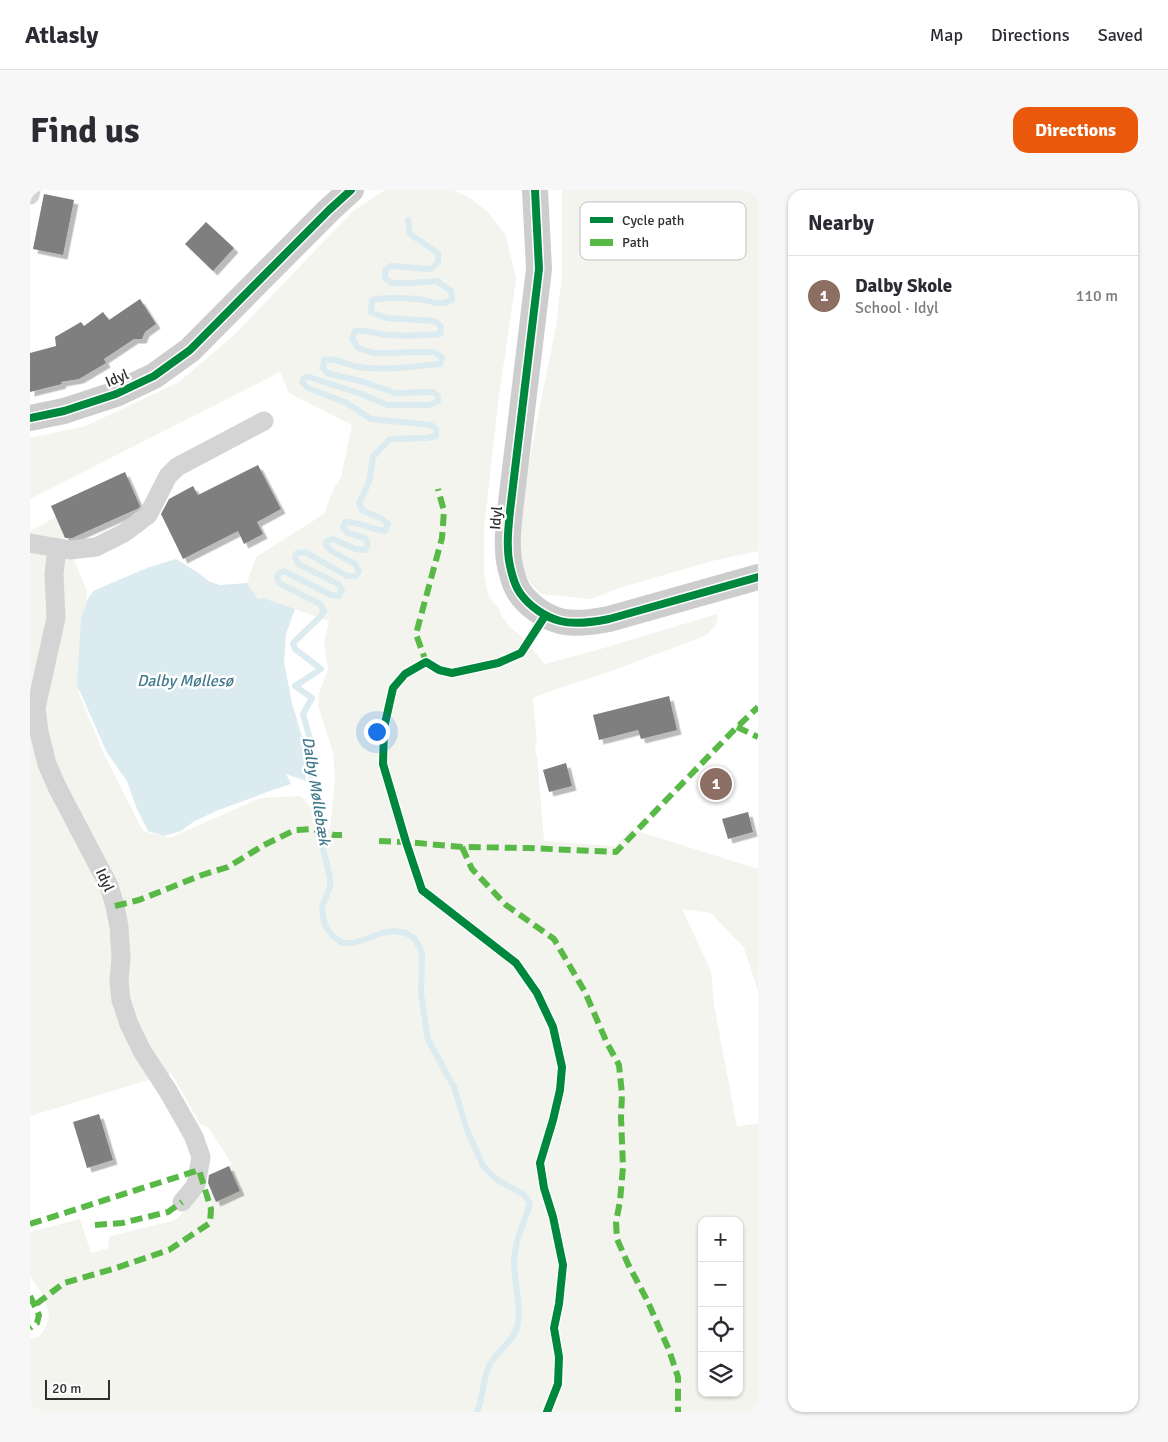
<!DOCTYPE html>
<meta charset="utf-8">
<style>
:root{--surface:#fff;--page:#f7f7f7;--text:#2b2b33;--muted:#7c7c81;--line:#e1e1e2;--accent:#ea580c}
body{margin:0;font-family:Signika,sans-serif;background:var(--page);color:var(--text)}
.controls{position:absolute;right:15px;bottom:15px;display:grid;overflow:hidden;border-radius:10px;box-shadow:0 1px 4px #0004}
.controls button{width:45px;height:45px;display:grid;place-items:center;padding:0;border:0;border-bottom:1px solid var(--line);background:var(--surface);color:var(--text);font:25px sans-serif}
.scale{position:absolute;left:15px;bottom:12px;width:65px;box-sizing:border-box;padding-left:5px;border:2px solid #2f2f2f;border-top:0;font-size:14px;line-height:18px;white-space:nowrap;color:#2f2f2f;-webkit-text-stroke:4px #fff;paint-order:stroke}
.you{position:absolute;left:346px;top:541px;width:18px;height:18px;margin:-12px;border:4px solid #fff;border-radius:50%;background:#1a73e8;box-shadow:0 0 0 8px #1a73e833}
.badge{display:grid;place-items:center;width:32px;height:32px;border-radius:50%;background:var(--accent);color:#fff;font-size:16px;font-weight:700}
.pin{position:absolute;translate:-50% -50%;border:2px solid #fff;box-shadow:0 1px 5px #0006}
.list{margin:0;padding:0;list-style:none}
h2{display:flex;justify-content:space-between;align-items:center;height:65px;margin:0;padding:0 20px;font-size:21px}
h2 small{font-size:16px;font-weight:400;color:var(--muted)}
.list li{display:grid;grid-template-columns:32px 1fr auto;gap:15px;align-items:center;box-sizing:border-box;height:80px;padding:0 20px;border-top:1px solid var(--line)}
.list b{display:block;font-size:19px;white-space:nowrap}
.list p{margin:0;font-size:16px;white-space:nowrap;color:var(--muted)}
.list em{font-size:16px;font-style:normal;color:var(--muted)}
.icon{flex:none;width:28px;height:28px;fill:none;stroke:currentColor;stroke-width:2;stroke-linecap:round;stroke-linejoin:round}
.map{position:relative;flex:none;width:728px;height:1222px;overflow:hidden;border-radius:15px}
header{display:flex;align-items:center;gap:30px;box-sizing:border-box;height:70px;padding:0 25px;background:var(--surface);border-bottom:1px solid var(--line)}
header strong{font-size:24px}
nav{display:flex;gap:28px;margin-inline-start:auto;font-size:18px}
.intro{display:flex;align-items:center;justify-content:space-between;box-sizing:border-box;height:120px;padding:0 30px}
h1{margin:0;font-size:35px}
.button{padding:12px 22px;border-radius:15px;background:var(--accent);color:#fff;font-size:18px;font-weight:700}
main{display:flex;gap:30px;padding:0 30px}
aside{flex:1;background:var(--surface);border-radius:15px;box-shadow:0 1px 4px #0004}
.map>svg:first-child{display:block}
.green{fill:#f2f4ed;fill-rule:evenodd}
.water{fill:#dbebf0}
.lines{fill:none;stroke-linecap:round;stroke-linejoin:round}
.stream{stroke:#dbebf0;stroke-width:6}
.building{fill:#7f7f7f;filter:url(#shadow)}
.street{stroke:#d4d4d4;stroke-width:19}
.secondary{stroke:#cdcdcd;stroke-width:26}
.quiet{stroke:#58b947;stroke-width:6;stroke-dasharray:12 6;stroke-linecap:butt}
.cycleway-casing{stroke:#fff;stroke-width:11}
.cycleway{stroke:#00873e;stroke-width:8}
.labels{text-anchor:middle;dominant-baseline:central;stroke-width:5;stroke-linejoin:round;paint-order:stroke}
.street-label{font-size:15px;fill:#2f2f2f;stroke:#fff}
.water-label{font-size:16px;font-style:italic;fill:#427a8c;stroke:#fff}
.key{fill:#fff;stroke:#c1c1c1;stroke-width:1}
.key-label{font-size:14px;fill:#2f2f2f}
</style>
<header>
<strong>Atlasly</strong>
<nav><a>Map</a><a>Directions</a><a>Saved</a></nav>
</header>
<div class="intro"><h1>Find us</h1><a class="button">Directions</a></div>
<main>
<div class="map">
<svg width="728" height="1222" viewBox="0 0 728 1222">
<defs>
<filter id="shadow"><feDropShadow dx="4.5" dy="4.5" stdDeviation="0" flood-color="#0004"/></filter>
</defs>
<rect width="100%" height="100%" fill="#fff"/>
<g class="green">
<path d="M 355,0 L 423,0 L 440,8 L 458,22 L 476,46 L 486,89 L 468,213 L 454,339 L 454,385 L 459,407 L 468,417 L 472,427 L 480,437 L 493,448 L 515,474 L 567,460 L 687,424 C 689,434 682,440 675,446 L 573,484 L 523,500 L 503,508 L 507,555 L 505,555 L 506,565 L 507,565 L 514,651 L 585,656 L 601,639 L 728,679 L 728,801 L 714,758 L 681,723 L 652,719 L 681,781 L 684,815 L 707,937 L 728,933 L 728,1222 L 0,1222 L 0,1149 L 9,1147 L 14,1140 L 19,1129 L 18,1120 L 12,1104 L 0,1086 L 0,1042 L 50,1029 L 61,1063 L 79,1058 C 78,1052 77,1050 81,1046 L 146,1030 L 169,1006 L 182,1002 L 186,1011 L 210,1001 L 199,976 L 202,974 L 178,937 L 171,935 L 141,883 L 0,926 L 0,341 L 26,327 L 57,401 L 49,504 L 75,566 L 113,641 L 140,648 L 230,608 L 271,606 L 300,640 L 305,589 L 303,563 L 288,515 L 289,504 L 298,479 L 294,454 L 299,431 L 233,408 L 228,409 L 217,393 L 226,367 L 294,324 L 304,298 L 311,288 L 322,235 L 259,203 L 250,182 L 0,309 L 0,248 L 56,236 L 149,192 L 203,146 L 324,20 ZM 672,1031 L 709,1031 L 709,1203 L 672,1203 Z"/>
<path d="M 532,0 L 728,0 L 728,361 L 682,371 L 586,399 L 561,409 L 512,404 L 504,397 L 497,388 L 490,368 L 488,332 L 510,215 L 526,137 L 532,86 Z"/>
</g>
<path class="water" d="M 146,369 L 167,382 L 180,392 L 190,395 L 217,393 L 228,409 L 233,408 L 265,419 L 256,444 L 254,472 L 262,513 L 272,547 L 276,591 L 256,584 L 261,594 L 240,601 L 186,621 L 163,632 L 151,641 L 134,646 L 118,641 L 107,619 L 97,591 L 77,563 L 47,495 L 51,429 L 58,408 L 65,400 L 117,378 Z"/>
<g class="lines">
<path class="stream" d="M 378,30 L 380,44 L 408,63 L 408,72 L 401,79 L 361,76 L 355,80 L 355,88 L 361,93 L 383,93 L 407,91 L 421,101 L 422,110 C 407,117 402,110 387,109 C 373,108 356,107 342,110 L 341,122 L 357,128 L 405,131 L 411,136 L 410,144 C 392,146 375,146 357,145 C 346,144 336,139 325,141 L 322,149 L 328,158 L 343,163 L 403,162 L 412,167 L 410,174 C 382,176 353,182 324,176 C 315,174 304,167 294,170 L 293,178 L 297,183 L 334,192 L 365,203 L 403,202 L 408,206 L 408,211 L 400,215 L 358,215 L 331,204 L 279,187 L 274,188 L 272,192 L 278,198 L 317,213 L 341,229 L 401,235 L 406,239 L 406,246 L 396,248 L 360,249 L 343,267 L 339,292 L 329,313 L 332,320 L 352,329 L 358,334 L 355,341 C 341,340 329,331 315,332 L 313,337 L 318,343 L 335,348 L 338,354 L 335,360 L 325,359 L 303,349 L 297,351 L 296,355 L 300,360 L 325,374 L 329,381 L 326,386 L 317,386 L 275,362 L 267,363 L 265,367 L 268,374 L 308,394 L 312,400 L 309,406 L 301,405 L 254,381 L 249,383 L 247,386 L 249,393 L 290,414 L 294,421 L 289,428 L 263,453 L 265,459 L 291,479 L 265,496 L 282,508 L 273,524 L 282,556 L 281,591 L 292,640 L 293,659 L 300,687 L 300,696 L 292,718 L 293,728 L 296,737 L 302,745 L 312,753 L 324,753 L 352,743 L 364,741 L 376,743 L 384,748 L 390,758 L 392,765 L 391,804 L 398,850 L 424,897 L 436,937 L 453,976 L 467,990 L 493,1004 L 500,1013 C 495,1033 484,1051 484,1072 C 484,1093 492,1117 487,1137 C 482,1153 467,1161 460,1174 C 452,1189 454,1207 447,1222"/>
</g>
<g class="building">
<path d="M 14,4 L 44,10 L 33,65 L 3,59 Z"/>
<path d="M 176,32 L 204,58 L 183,81 L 155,54 Z"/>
<path d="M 110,109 L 126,134 L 115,142 L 112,149 L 104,149 L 74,169 L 76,173 L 49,189 L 31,192 L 32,194 L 0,202 L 0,163 L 26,156 L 25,147 L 51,132 L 54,136 L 73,122 L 79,130 Z"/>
<path d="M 228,275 L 251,319 L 227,332 L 233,344 L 214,354 L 208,341 L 153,369 L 131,324 L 139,309 L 163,296 L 168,305 Z"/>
<path d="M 95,282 L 110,316 L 109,318 L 42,348 L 35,348 L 21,316 Z"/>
<path d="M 639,506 L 647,540 L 611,549 L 608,540 L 569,550 L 563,525 Z"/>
<path d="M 536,573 L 542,596 L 519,602 L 513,580 Z"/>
<path d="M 718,622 L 723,642 L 698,649 L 692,629 Z"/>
<path d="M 69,924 L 83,970 L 57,978 L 43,932 Z"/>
<path d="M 199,976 L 210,1001 L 186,1012 L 178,993 L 179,985 Z"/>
</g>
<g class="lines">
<g class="street">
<path d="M 0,5 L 1,0"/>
<path d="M 0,353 L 40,360 L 66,357 L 94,343 L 118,325 L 138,286 L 147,277 L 234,231"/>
<path d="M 27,358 L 24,384 L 26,428 L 6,518 L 9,542 L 17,574 L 27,597 L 79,696 L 85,716 L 89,737 L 91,768 L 89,791 L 91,810 L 99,834 L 112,861 L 138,901 L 164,947 L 171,967 L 166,995 L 152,1012"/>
</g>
<g class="secondary">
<path d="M 505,0 L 509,79 L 480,321 C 479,333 477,346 478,359 C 478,371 483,393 490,403 C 499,416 515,427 530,431 C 545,435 564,432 579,429 L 728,387"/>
<path d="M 0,228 L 34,221 L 86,204 L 124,186 L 160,160 L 299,20 L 321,0"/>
</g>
<g class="quiet">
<path d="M 398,474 L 396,472 L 386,444 L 412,348 L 414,321 L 408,299"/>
<path d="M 707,537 L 728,547"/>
<path d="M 349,651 L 376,652 L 432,657 L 498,658 L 586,662 L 703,541 L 728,517"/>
<path d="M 432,657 L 442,679 L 476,715 L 524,749 L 555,802 L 577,853 L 589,875 L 592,904 L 591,927 L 593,977 L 590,1011 L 586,1032 L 587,1049 L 598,1074 L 617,1110 L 639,1160 L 648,1187 L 648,1222"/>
<path d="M 85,716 L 109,710 L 172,685 L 198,677 L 234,655 L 265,640 L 283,639 L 304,645 L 312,645"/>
<path d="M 0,1034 L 169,980 L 181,1019 L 180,1033 L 139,1060 L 83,1079 L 34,1093 L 5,1115"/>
<path d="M 65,1035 L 92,1033 L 138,1022 L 152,1012"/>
<path d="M 0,1106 L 9,1125 L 7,1133 L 0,1138"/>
</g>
<g class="cycleway-casing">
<g id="cycleway">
<path d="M 505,0 L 509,79 L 480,321 C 479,333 477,346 478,359 C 478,371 483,393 490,403 C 499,416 515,427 530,431 C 545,435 564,432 579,429 L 728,387"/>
<path d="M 0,228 L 34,221 L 86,204 L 124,186 L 160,160 L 299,20 L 321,0"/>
<path d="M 515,426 L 491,463 L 468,473 L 422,483 L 409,480 L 396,472 L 375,484 L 363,498 L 354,538 L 353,574 L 376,652 L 392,700 L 486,773 L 507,803 L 523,837 L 532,877 L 530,900 L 523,930 L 510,973 L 514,998 L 523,1027 L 533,1075 L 529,1114 L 524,1138 L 529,1167 L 528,1194 L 517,1222"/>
</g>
</g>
<use href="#cycleway" class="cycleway"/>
</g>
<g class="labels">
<g class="street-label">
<text transform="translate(87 188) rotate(-23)">Idyl</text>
<text transform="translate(466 328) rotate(-85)">Idyl</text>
<text transform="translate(75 690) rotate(66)">Idyl</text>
</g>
<g class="water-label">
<text x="155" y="491">Dalby Møllesø</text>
<text transform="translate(286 601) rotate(81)">Dalby Møllebæk</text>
</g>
</g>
<rect x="550" y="12" width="166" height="58" rx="8" class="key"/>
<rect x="560" y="27" width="23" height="6" fill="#00873e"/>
<rect x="560" y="49" width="23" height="7" fill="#58b947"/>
<g class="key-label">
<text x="592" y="35">Cycle path</text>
<text x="592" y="57">Path</text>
</g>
</svg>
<div class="controls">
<button>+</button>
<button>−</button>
<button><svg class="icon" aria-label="locate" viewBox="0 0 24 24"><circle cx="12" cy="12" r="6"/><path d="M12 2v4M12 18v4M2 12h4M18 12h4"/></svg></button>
<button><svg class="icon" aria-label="layers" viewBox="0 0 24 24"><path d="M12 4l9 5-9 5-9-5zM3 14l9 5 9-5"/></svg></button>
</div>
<div class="scale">20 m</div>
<div class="you"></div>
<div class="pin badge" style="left:686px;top:594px;background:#8d6e63">1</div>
</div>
<aside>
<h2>Nearby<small></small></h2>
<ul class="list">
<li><span class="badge" style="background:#8d6e63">1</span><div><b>Dalby Skole</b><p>School · Idyl</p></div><em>110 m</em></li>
</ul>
</aside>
</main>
